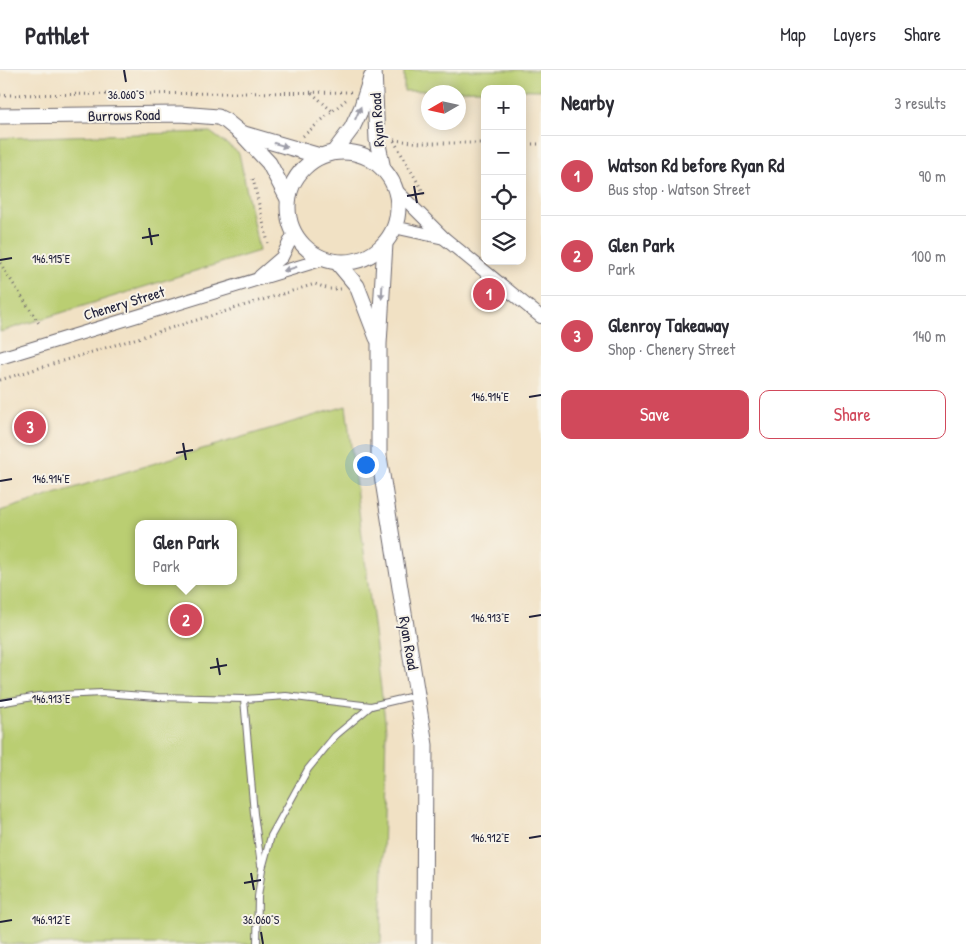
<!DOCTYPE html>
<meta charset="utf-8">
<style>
:root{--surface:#fff;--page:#f7f7f7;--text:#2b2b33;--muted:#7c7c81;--line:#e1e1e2;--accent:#d1495b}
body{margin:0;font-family:"Patrick Hand",sans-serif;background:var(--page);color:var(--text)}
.controls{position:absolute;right:15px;top:15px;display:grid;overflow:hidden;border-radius:10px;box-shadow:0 2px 12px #0003}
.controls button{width:45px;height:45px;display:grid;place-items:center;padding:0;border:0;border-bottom:1px solid var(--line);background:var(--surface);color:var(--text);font:25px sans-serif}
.compass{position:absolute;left:421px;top:15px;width:45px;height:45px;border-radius:50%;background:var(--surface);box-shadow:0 2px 12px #0003;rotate:261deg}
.you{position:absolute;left:365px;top:394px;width:18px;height:18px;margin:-12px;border:4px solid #fff;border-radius:50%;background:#1a73e8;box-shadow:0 0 0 8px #1a73e833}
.badge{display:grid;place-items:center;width:32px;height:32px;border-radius:50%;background:var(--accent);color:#fff;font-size:16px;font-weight:700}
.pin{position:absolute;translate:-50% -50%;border:2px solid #fff;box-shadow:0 1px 5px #0006}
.popup{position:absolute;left:135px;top:450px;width:102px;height:65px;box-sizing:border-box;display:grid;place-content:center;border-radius:10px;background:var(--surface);filter:drop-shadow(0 1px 4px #0005);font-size:16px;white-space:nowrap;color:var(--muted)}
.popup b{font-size:19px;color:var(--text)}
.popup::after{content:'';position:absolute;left:50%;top:100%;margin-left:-10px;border:10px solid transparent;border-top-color:var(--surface)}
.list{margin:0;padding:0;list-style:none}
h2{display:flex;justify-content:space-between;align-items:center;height:65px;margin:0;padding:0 20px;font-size:21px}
h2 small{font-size:16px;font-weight:400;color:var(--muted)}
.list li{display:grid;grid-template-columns:32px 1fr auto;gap:15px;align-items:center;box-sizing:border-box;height:80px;padding:0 20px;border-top:1px solid var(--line)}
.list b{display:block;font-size:19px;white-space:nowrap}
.list p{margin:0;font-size:16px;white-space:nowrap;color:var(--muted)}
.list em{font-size:16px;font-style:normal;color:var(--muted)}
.actions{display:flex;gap:10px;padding:15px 20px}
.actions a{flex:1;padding:11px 0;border:1px solid var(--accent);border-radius:10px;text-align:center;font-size:18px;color:var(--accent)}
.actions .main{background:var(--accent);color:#fff}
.icon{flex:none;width:28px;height:28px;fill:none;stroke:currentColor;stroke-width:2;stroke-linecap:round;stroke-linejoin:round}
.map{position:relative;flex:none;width:541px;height:874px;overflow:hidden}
header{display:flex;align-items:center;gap:30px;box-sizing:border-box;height:70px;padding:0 25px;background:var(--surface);border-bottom:1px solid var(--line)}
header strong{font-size:24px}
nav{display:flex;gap:28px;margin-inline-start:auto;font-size:18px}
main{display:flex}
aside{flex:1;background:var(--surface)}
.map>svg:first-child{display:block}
.green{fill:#bace72;stroke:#6e7856;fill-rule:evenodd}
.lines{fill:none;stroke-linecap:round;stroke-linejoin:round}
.service-casing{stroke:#6a656b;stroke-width:8}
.minor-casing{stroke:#6a656b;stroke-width:14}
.tertiary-casing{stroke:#6a656b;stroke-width:17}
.path{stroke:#6a656b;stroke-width:3;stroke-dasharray:1 4;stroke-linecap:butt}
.service{stroke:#fff;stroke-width:6}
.minor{stroke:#fff;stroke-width:12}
.tertiary{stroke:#fff;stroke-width:15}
.oneway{fill:#9c9ca7}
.ticks{fill:none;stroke:#22223b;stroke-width:2}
.labels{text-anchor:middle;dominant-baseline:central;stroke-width:4;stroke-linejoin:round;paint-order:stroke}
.street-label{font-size:15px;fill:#22223b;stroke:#f7f3e8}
.ticks-label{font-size:12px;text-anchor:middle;fill:#22223b;stroke:#f7f3e8;stroke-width:4;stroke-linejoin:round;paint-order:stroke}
</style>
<header>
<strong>Pathlet</strong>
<nav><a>Map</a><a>Layers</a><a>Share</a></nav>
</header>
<main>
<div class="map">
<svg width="541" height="874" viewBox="0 0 541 874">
<rect width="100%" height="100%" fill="#f7f3e8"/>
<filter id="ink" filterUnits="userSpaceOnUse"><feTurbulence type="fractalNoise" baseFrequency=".02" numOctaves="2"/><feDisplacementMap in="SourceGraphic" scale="10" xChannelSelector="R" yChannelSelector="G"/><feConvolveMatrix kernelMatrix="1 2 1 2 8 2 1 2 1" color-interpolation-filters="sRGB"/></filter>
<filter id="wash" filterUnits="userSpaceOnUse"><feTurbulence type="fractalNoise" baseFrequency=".0096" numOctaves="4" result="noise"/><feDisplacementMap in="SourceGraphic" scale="20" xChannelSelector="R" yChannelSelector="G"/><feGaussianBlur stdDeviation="1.12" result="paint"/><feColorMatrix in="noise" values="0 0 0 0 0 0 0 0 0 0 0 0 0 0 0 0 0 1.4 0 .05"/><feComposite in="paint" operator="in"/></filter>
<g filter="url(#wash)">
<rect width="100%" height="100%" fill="#f1e1c4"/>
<g class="green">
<path d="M 404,0 L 541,0 L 541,20 L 485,19 L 485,20 L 404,21 Z"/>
<path d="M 210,62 L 239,83 L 259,181 L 0,262 L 0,68 Z"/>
<path d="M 346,336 L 386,659 L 381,874 L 0,874 L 0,441 L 122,403 ZM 138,454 L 234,454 L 234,511 L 138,511 Z"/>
</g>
</g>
<g filter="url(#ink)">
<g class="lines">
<g class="service-casing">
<g id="service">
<path d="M 244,629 L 254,744 L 261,795"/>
<path d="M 0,633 L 38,626 L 102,623 L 158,627 L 244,629 L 286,626 L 371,636"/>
<path d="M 257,874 L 258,827 L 262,799 L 271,766 L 308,699 L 335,666 L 371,636 L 418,625"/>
</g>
</g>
<g class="minor-casing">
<g id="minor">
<path d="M 394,118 L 444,168 L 541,247"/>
<path d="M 394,157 L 444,168"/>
<path d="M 260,206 L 282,187 L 294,163"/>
<path d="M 0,288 L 324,189"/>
</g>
</g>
<g class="tertiary-casing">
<g id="tertiary">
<path d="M 374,0 L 377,70 L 383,99"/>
<path d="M 0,46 L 180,44 L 218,47 L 226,51 L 242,64 L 269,93 L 288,129"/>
<path d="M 244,64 L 320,86"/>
<circle cx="343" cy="137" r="55"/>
<path d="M 334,82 L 352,58 L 361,39 L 371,8"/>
<path d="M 385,173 L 379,274 L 379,386 L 425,675 L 424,874"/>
<path d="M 337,192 L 357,216 L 377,268"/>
</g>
</g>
<g class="path">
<path d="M 312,23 L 332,41"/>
<path d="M 0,25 L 352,22"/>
<path d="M 303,66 L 348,28"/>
<path d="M 394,70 L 422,73 L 485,73"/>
<path d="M 394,71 L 426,127"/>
<path d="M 522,74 L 541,74"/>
<path d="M 253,109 L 268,173"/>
<path d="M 0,193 L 40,255"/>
<path d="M 0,310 L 315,214 L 329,219 L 341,219"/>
</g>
<use href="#service" class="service"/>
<use href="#minor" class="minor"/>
<use href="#tertiary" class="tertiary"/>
</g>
<defs><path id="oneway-solid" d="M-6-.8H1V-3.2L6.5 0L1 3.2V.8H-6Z" transform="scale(1.25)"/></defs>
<g class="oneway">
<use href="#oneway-solid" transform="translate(358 43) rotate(-66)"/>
<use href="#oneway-solid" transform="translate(281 75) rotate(16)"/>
<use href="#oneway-solid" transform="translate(290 199) rotate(163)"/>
<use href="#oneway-solid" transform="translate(382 222) rotate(93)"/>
</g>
</g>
<path class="ticks" d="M 124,0 L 126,12M 414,116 L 417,133M 407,126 L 424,123M 149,158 L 152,175M 142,168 L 159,165M 0,190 L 12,188M 529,327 L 541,325M 183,373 L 186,390M 176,383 L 193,380M 0,411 L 12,409M 529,547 L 541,545M 217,588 L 220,605M 210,598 L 227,595M 0,631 L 12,629M 529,768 L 541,766M 251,803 L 254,820M 244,813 L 261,810M 0,852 L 12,850M 261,862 L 263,874"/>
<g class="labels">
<g class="street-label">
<text transform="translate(124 45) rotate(-1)">Burrows Road</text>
<text transform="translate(377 50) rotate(-94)">Ryan Road</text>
<text transform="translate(124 233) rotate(-17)">Chenery Street</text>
<text transform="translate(409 573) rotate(80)">Ryan Road</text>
</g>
</g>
<g class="ticks-label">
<text x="126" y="29">36.060°S</text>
<text x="51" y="193">146.915°E</text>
<text x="490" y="331">146.914°E</text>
<text x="51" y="413">146.914°E</text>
<text x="490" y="552">146.913°E</text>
<text x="51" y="633">146.913°E</text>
<text x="490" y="772">146.912°E</text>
<text x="261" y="854">36.060°S</text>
<text x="51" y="854">146.912°E</text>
</g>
</svg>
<div class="controls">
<button>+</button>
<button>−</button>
<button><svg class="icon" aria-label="locate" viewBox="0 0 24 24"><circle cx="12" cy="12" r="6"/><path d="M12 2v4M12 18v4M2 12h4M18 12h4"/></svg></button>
<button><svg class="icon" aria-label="layers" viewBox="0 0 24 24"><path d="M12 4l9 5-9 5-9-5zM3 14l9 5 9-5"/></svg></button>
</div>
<svg class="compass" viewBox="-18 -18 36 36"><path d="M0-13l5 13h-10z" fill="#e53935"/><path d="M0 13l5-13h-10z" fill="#7c7c81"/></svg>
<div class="you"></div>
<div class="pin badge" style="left:489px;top:224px">1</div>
<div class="pin badge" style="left:186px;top:550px">2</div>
<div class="popup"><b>Glen Park</b>Park</div>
<div class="pin badge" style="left:30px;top:357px">3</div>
</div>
<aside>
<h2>Nearby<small>3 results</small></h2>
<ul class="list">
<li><span class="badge">1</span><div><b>Watson Rd before Ryan Rd</b><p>Bus stop · Watson Street</p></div><em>90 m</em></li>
<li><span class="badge">2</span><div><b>Glen Park</b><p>Park</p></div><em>100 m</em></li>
<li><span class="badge">3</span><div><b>Glenroy Takeaway</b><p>Shop · Chenery Street</p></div><em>140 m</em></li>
</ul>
<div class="actions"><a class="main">Save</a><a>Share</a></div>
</aside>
</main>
